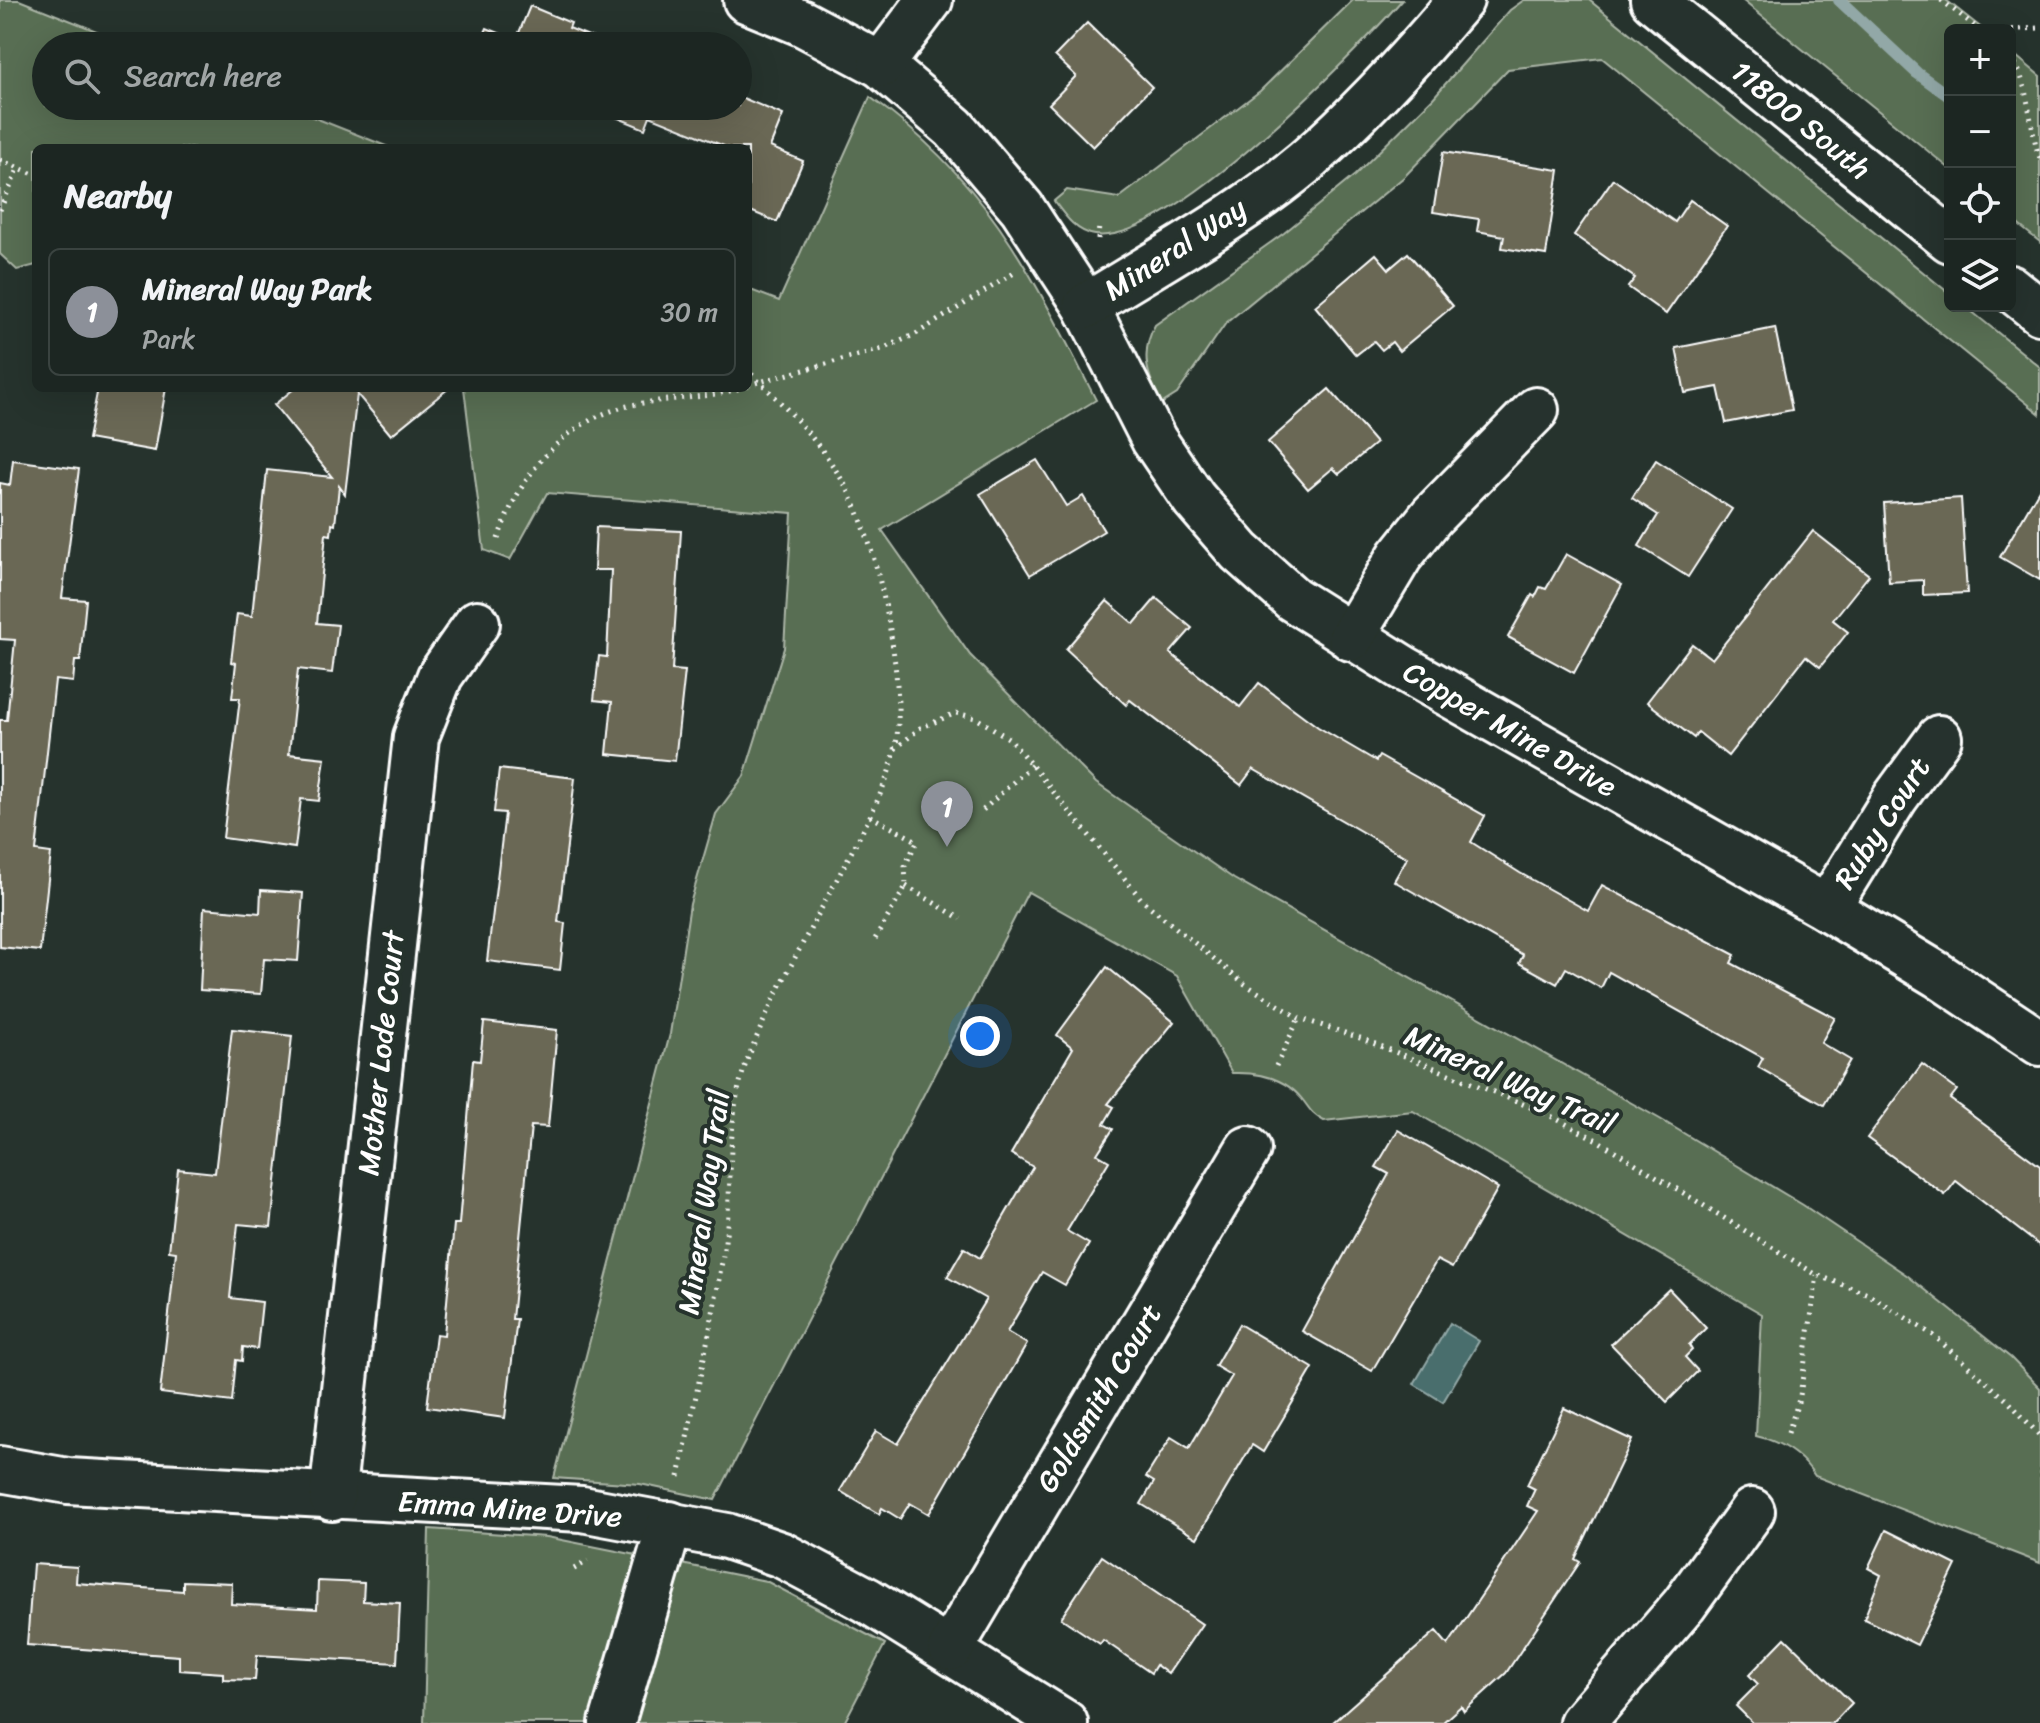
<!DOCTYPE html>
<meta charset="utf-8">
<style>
:root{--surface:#1c2622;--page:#29322f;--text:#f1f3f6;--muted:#a0a5a5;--line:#3a4340;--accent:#8c9099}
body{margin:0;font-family:Sriracha,sans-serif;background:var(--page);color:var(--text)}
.controls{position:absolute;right:24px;top:24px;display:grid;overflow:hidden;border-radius:12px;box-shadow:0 8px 32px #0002}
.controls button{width:72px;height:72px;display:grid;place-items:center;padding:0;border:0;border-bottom:2px solid var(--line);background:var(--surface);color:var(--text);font:40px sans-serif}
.you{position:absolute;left:980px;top:1036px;width:28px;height:28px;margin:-20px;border:6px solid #fff;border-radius:50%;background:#1a73e8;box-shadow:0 0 0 12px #1a73e833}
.badge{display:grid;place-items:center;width:52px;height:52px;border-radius:50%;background:var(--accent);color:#fff;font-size:26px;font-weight:700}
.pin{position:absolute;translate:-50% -66px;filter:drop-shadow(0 2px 4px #0008)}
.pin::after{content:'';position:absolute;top:42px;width:28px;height:24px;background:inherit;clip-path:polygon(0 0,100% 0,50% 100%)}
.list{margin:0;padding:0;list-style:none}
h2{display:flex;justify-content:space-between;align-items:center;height:104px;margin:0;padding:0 32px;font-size:34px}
h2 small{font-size:26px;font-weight:400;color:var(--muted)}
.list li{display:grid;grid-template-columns:52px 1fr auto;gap:24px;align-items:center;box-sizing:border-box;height:128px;margin:0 16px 16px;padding:0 16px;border:2px solid var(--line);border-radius:12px}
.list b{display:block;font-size:30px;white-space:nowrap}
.list p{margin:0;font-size:26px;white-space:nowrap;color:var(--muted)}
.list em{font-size:26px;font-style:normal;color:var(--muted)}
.icon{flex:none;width:44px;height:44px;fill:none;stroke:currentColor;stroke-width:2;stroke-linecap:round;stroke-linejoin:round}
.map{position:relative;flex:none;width:2040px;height:1723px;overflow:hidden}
.search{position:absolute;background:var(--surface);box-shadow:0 8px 32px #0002;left:32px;top:32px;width:720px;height:88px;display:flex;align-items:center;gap:20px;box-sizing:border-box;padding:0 28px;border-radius:44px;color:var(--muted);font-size:30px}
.panel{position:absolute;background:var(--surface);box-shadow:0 8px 32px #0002;left:32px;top:144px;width:720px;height:248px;border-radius:12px}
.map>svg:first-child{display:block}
.green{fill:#596e52;stroke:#acb6a8;stroke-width:2}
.water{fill:#4a6e6d;stroke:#92a8a7;stroke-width:2}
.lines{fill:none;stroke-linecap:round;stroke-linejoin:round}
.stream{stroke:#92a8a7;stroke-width:12}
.building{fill:#6b6854;stroke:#fff;stroke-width:2}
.minor-casing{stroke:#fff;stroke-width:50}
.major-casing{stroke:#fff;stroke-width:50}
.path{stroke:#fff;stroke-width:5;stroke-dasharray:2 6;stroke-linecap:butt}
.minor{stroke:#26332d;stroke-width:44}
.major{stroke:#26332d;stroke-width:44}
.labels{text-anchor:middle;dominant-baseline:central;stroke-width:8;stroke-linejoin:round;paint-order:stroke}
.street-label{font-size:30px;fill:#fff;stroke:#26332d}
</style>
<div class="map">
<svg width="2040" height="1723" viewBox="0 0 2040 1723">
<rect width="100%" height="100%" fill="#26332d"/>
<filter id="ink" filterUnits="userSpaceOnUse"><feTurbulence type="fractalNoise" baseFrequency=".0125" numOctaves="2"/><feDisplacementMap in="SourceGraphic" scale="16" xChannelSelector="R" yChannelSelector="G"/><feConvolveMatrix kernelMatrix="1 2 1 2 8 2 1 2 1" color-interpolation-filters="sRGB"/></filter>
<g filter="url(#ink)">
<g class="green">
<path d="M 0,0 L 19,0 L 134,46 L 46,46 L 46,106 L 285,106 L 391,148 L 36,148 L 36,265 L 17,270 L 0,254 Z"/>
<path d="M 1353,0 L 1402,0 C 1354,55 1167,246 1095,235 C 1076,232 1065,216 1054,201 L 1067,190 L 1119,198 L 1260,91 Z"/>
<path d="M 1524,0 L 1589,0 L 1950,294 L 1950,306 L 1965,306 L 2040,367 L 2040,414 L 1602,58 L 1508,69 L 1404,177 L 1226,323 L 1177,394 L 1161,404 C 1148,376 1139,354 1155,325 L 1284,233 L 1355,175 L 1433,98 L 1510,10 Z"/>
<path d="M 1742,0 L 1946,0 L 1984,30 L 1950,30 L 1950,169 Z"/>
<path d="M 2010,51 L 2040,76 L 2040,242 L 2010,218 Z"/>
<path d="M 870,97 C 988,181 1033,276 1096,400 L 882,530 L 970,655 L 1096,783 L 1234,879 L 1660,1119 L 1803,1205 L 1908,1276 L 2011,1358 L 2040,1388 L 2040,1563 L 1815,1476 C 1801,1454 1782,1442 1756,1436 L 1762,1314 L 1413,1111 L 1324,1121 C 1312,1115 1310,1109 1302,1099 C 1285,1078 1258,1072 1232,1073 L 1177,976 L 1028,892 L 715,1500 L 640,1484 L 554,1478 L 670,1034 L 690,904 L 716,814 L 744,776 L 784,648 L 792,513 L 547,493 L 510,560 L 484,550 L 464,388 L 748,388 L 748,289 L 779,301 Z"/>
<path d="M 429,1529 L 547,1537 L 766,1581 L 885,1644 L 844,1723 L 424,1723 Z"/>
</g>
<path class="water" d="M 1450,1323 L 1479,1341 L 1443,1402 L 1414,1384 Z"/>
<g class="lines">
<path class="stream" d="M 1839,0 L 1917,73 L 1950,97"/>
</g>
<g class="building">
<path d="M 530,6 L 571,23 L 569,28 L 613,46 L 479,46 L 487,28 L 516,40 Z"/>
<path d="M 1087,23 L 1152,87 L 1093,147 L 1049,104 L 1076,76 L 1055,56 Z"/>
<path d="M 738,96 L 783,115 L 770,147 L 803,161 L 777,222 L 748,210 L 748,148 L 729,148 L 650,116 L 645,129 L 589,106 L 738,106 Z"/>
<path d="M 1443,152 L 1559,170 L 1546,255 L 1502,248 L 1504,236 L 1477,231 L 1479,219 L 1433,212 Z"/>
<path d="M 1613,179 L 1675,222 L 1690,200 L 1727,226 L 1666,314 L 1628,287 L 1635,278 L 1574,235 Z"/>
<path d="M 1408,253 L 1453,306 L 1399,351 L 1392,342 L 1382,350 L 1374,341 L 1356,355 L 1315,306 L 1376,254 L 1389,269 Z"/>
<path d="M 1775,328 L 1792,410 L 1726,423 L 1718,387 L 1685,393 L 1676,348 Z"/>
<path d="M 98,388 L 166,388 L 155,451 L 88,439 Z"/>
<path d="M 295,388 L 449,388 L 391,435 L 357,394 L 345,494 L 339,486 L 335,525 L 332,524 L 331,535 L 326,534 L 317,623 L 338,625 L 332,673 L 298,669 L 289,754 L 325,758 L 319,801 L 301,799 L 295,848 L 223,838 L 240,698 L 232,698 L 236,663 L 231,662 L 237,614 L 252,616 L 267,470 L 332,477 L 274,405 Z"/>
<path d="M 1329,389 L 1376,443 L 1339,474 L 1333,468 L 1308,489 L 1268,442 Z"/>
<path d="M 13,460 L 79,469 L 62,598 L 86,600 L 80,661 L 75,661 L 73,682 L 55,680 L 36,851 L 51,853 L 40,951 L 0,947 L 0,720 L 7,720 L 15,640 L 0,639 L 0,483 L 10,485 Z"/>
<path d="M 1037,460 L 1066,506 L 1083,496 L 1104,531 L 1030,575 L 980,494 Z"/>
<path d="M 1656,460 L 1732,509 L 1688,577 L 1639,546 L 1658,515 L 1632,498 Z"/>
<path d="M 2040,488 L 2040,580 L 2000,557 Z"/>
<path d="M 1961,498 L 1967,593 L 1923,595 L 1923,580 L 1889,582 L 1884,503 Z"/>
<path d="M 596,527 L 681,531 L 672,670 L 685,671 L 675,761 L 607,754 L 612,702 L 594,700 L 599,656 L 607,657 L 611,570 L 594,570 Z"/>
<path d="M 1813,531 L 1869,575 L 1833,620 L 1848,632 L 1820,667 L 1806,656 L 1728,756 L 1698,732 L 1694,738 L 1647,702 L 1692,644 L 1712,659 Z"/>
<path d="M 1566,554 L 1622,585 L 1574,673 L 1508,637 L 1532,595 L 1535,597 L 1540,587 L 1546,589 Z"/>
<path d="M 1156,598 L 1192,628 L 1170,653 L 1240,707 L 1259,683 L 1318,727 L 1376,761 L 1379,756 L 1485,816 L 1471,842 L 1520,873 L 1588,911 L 1602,885 L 1735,955 L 1731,963 L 1835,1018 L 1821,1043 L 1850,1060 L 1824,1105 L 1758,1067 L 1763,1058 L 1609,972 L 1601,988 L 1566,968 L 1557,984 L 1519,963 L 1523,955 L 1394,881 L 1407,858 L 1253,769 L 1241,785 L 1130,700 L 1126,705 L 1066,649 L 1107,601 L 1134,624 Z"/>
<path d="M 499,769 L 575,778 L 558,922 L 565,923 L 560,970 L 487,961 L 505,813 L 494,812 Z"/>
<path d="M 261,890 L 303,893 L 298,961 L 264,959 L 261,994 L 200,990 L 204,908 L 260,913 Z"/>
<path d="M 1107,967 L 1174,1022 L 1108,1104 L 1114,1107 L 1104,1124 L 1113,1129 L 1097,1154 L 1109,1161 L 1067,1231 L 1089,1244 L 1065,1285 L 1042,1272 L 1007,1332 L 1027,1344 L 929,1514 L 910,1503 L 900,1519 L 882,1508 L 879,1514 L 840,1491 L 876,1431 L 898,1444 L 986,1299 L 947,1277 L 964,1248 L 980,1258 L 1033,1167 L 1011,1154 L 1073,1048 L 1057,1035 Z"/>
<path d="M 484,1022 L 557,1030 L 548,1127 L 531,1126 L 512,1319 L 517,1319 L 505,1418 L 427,1407 L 436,1334 L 444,1335 L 454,1224 L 459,1224 L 473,1060 L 480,1061 Z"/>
<path d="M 232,1029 L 292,1036 L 271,1227 L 238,1224 L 230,1298 L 262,1302 L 257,1349 L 243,1347 L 242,1361 L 236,1360 L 232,1402 L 160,1393 L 176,1252 L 169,1251 L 178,1169 L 215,1173 Z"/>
<path d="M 1922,1064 L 1957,1090 L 1950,1099 L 2040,1166 L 2040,1246 L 1956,1181 L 1945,1195 L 1867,1138 Z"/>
<path d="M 1398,1130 L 1498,1188 L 1452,1268 L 1437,1260 L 1372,1371 L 1302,1331 L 1389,1174 L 1376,1167 Z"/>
<path d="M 1669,1289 L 1706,1328 L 1689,1345 L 1692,1350 L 1685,1357 L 1698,1371 L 1667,1402 L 1611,1344 Z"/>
<path d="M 1239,1324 L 1313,1368 L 1263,1452 L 1252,1445 L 1197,1538 L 1141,1504 L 1154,1482 L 1146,1477 L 1171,1437 L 1189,1448 L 1232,1376 L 1215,1366 Z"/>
<path d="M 1564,1408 L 1632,1440 L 1575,1559 L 1580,1562 L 1506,1673 L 1464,1711 L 1461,1706 L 1442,1723 L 1332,1723 L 1436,1631 L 1448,1645 L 1538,1511 L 1527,1506 L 1535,1489 L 1527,1485 Z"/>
<path d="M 1886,1530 L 1956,1565 L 1917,1645 L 1864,1619 L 1881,1575 L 1868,1568 Z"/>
<path d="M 1102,1556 L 1202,1624 L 1168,1674 L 1156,1665 L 1151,1673 L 1103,1640 L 1100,1644 L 1061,1618 Z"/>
<path d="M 33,1564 L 77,1567 L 76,1583 L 183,1591 L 183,1581 L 232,1583 L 231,1604 L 317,1609 L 318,1581 L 364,1583 L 363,1601 L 400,1603 L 397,1663 L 257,1655 L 255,1680 L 223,1679 L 223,1673 L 179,1670 L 179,1656 L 27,1645 Z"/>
<path d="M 1785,1638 L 1852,1703 L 1833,1723 L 1753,1723 L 1736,1706 L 1758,1684 L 1749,1675 Z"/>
</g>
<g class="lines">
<g class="minor-casing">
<g id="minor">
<path d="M 746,0 L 802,23 L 881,65 L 954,128 L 1022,208 L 1086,306 L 1154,440 L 1194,499 L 1240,552 L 1293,599 L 1403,668 L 1827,908 L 1938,975 L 2040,1043"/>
<path d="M 881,65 L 930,0"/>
<path d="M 1086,306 C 1159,260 1238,218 1305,162 C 1362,113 1412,58 1461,0"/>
<path d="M 1351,638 L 1400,556 L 1432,516 L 1536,410"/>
<path d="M 1827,908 L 1895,798 L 1939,738"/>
<path d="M 0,1469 L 68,1481 L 582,1509 L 727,1536 L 782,1555 L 867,1600 L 1065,1723"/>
<path d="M 332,1498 L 416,737 L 440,676 L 477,623"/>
<path d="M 951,1648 L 1248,1149"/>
<path d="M 612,1723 L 670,1524"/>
<path d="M 1582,1723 L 1684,1605 L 1752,1511"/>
</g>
</g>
<g class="major-casing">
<g id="major">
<path d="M 1653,0 L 1950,240"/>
<path d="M 2010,288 L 2040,312"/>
</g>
</g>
<g class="path">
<path d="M 1941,0 L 1980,30"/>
<path d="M 2004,30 L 2040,28"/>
<path d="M 2010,57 C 2028,73 2030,133 2040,159"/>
<path d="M 0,160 L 36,175"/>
<path d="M 0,210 L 18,169"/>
<path d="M 1098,239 L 1099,225"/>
<path d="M 748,385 L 882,349 L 916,334 L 1014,273"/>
<path d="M 498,539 C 521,471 568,414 643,403 C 676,398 708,398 741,388"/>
<path d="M 895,749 L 920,728 L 956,713 L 976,718 L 1010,739 L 1143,901 L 1245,984 L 1299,1018 L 1363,1039 L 1545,1113 L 1597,1140 L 1817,1275 L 1868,1294 L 1933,1335 L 2010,1403 L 2040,1436"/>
<path d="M 983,810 L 1032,765"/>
<path d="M 870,816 L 917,841 L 905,866 L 906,886 L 875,939"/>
<path d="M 906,886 L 961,919"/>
<path d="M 1276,1066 L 1299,1018"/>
<path d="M 1788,1433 L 1800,1396 L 1817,1275"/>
<path d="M 679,1477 C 695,1396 715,1316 726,1234 C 733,1178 726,1121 745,1066 C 771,997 810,931 844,866 C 863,830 886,790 895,750 C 908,686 878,542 845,485 C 820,442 785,405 748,371"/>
<path d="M 574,1569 L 588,1561"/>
</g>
<use href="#minor" class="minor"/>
<use href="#major" class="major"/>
</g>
</g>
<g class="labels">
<g class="street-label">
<text transform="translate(1801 120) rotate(39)">11800 South</text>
<text transform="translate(1175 249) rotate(-33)">Mineral Way</text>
<text transform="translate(1510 729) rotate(30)">Copper Mine Drive</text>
<text transform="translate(1882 823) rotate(-57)">Ruby Court</text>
<text transform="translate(381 1053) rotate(-84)">Mother Lode Court</text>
<text transform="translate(1510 1080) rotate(24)">Mineral Way Trail</text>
<text transform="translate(704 1202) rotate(-82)">Mineral Way Trail</text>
<text transform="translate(1099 1398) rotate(-59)">Goldsmith Court</text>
<text transform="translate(510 1509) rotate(4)">Emma Mine Drive</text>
</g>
</g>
</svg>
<div class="controls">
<button>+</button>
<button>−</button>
<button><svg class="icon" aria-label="locate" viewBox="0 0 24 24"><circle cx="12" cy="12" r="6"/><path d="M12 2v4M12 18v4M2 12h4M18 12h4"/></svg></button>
<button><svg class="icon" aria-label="layers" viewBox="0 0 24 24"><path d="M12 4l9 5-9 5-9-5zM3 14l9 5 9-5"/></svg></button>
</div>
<div class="you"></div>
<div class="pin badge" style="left:947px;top:847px">1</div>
<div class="search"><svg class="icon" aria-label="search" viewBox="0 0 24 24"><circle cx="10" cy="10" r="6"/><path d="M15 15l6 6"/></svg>Search here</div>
<section class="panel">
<h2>Nearby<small></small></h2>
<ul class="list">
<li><span class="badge">1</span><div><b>Mineral Way Park</b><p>Park</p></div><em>30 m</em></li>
</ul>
</section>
</div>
